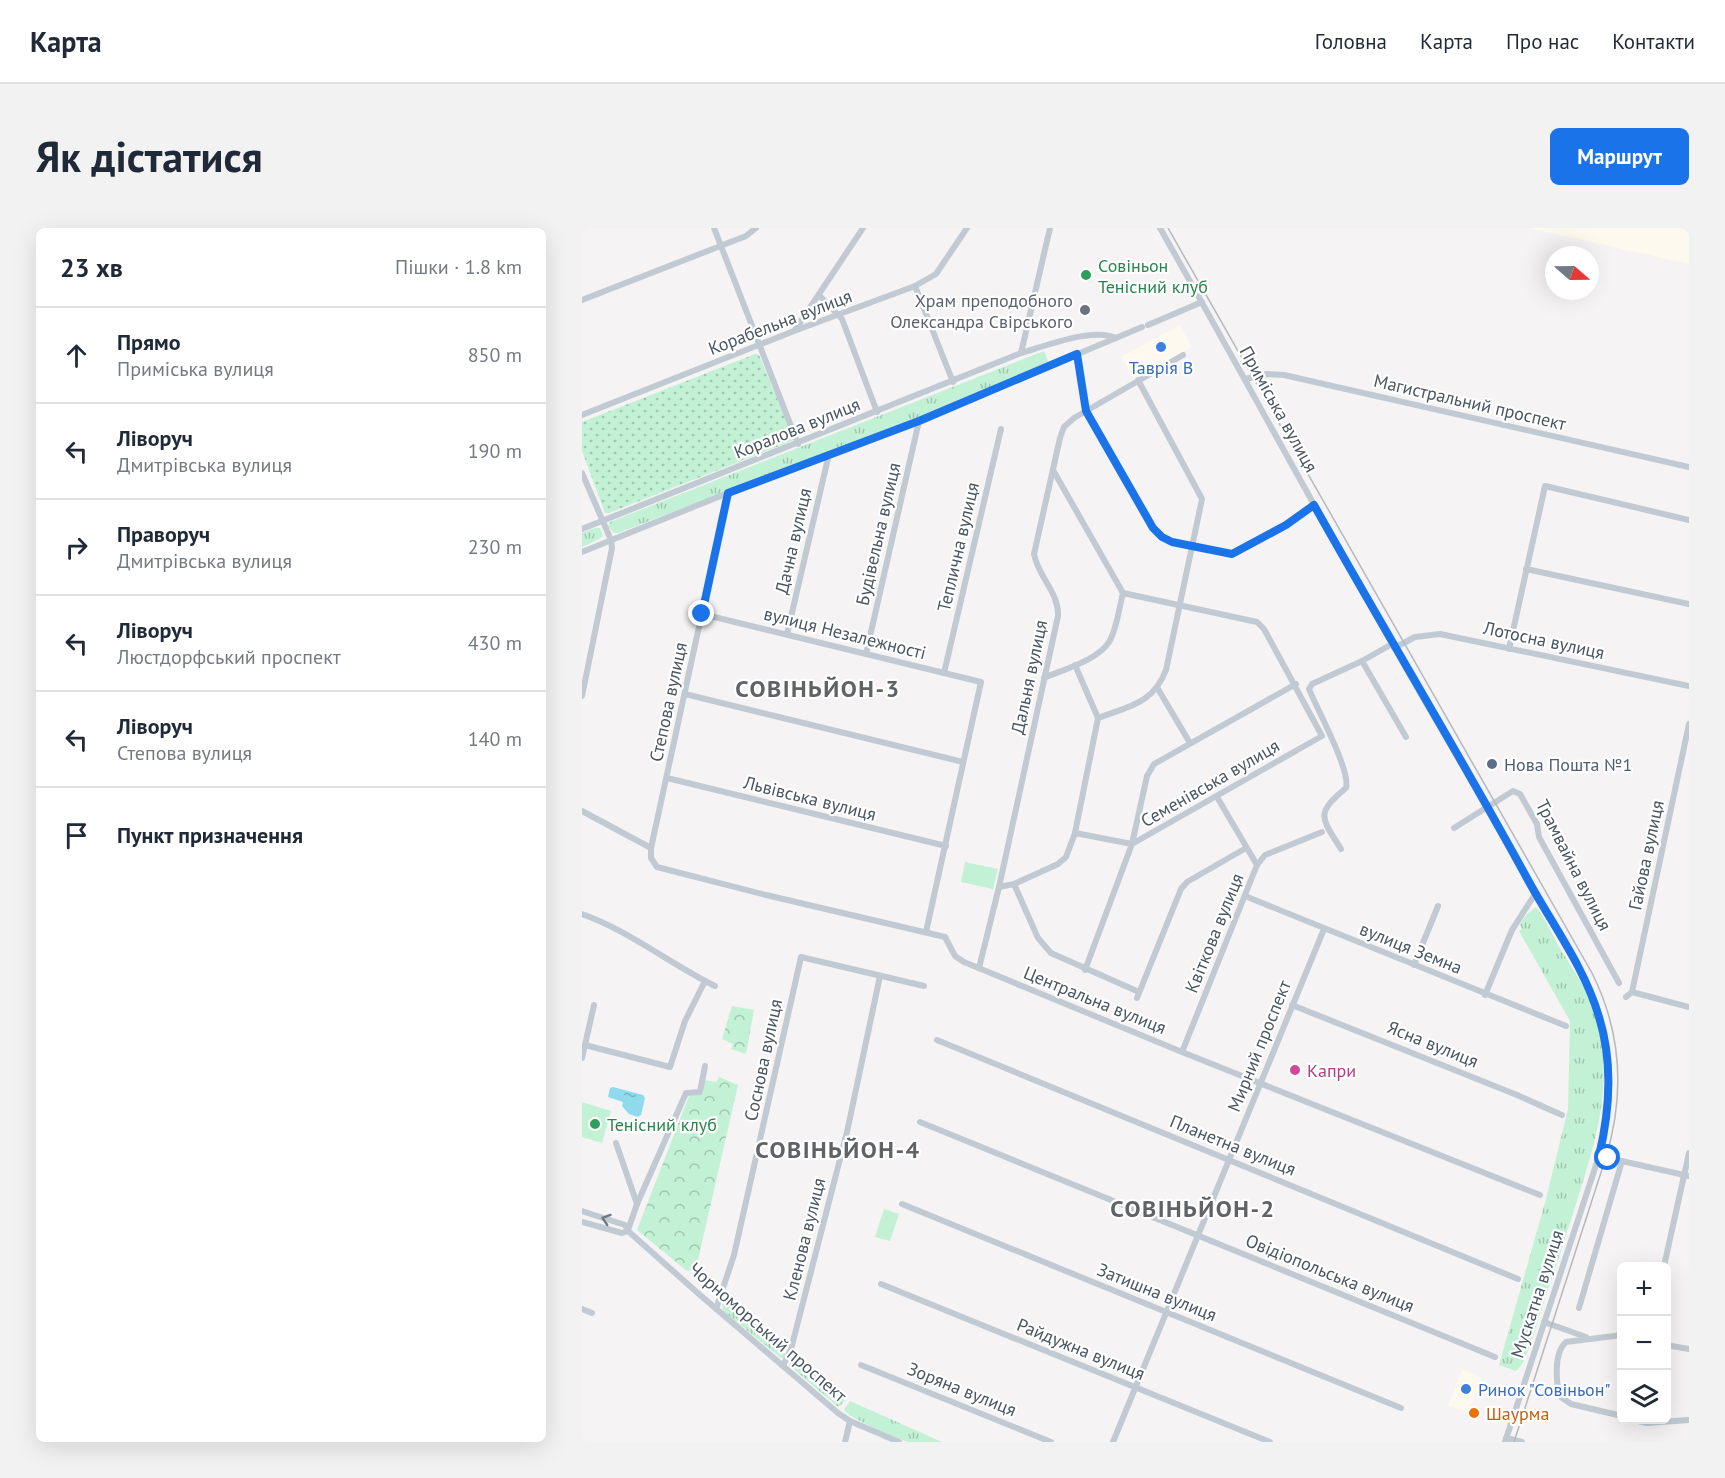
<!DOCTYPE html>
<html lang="uk">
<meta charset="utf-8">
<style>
:root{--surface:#fff;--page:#f2f2f3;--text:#1f2937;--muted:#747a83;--line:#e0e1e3;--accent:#1a73e8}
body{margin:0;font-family:"PT Sans",sans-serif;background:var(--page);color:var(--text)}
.controls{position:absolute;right:18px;bottom:18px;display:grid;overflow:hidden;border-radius:9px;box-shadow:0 6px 24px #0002}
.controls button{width:54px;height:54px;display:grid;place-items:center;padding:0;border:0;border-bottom:2px solid var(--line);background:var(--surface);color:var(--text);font:30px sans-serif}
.compass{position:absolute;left:963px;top:18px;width:54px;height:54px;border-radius:50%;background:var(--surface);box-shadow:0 6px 24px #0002;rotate:110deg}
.stop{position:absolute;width:18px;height:18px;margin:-14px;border:4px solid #1a73e8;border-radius:50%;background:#fff}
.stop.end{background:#1a73e8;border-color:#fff;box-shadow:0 2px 6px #0008}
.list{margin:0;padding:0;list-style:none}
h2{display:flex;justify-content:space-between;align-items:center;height:78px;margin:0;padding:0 24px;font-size:26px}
h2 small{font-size:20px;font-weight:400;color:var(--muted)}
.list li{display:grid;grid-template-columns:39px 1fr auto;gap:18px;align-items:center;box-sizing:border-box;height:96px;padding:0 24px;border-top:2px solid var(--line)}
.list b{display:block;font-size:22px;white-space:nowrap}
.list p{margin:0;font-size:20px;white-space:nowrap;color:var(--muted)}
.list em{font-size:20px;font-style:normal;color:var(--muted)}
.icon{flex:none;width:33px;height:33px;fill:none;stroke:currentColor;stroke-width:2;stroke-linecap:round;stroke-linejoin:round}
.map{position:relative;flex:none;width:1107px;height:1214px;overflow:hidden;border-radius:9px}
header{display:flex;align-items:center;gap:36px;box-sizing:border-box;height:84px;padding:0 30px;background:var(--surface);border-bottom:2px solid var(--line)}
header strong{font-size:28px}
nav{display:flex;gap:33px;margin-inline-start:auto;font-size:21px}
.intro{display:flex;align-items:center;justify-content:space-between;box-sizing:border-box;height:144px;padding:0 36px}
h1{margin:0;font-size:42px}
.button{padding:15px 27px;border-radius:9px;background:var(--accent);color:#fff;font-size:21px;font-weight:700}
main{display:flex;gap:36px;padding:0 36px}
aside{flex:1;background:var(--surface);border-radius:9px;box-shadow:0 6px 24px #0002}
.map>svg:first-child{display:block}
.commercial{fill:#fdf9ef}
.grass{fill:url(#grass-tufts)}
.forest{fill:url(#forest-crowns)}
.park{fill:url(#park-dots)}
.pitch{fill:#c3f1d5}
.water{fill:url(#water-ripples)}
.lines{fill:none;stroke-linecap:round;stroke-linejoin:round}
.minor{stroke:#c1cad2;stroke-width:6}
.tram{stroke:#b5b8bd;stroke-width:1.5}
.oneway{stroke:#6e7983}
.route{stroke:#1a73e8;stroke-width:8}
.leisure-dot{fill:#2e9e5b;stroke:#fff;stroke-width:2}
.worship-dot{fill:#6b7280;stroke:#fff;stroke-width:2}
.shop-dot{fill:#3f7fe0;stroke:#fff;stroke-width:2}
.service-dot{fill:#5c6f8a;stroke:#fff;stroke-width:2}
.hotel-dot{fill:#d1479c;stroke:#fff;stroke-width:2}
.food-dot{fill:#e8710a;stroke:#fff;stroke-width:2}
.labels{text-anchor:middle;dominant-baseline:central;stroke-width:4.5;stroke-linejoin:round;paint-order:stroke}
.leisure-label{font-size:18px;fill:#27864d;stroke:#fff;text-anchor:start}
.worship-label{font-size:18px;fill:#5b616d;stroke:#fff;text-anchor:end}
.street-label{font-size:18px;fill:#4a5661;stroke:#fff}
.shop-label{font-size:18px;fill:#366cbe;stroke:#fff}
.service-label{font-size:18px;fill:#4e5e75;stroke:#fff;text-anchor:start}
.hotel-label{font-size:18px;fill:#b23c85;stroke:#fff;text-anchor:start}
.food-label{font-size:18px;fill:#c56008;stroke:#fff;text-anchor:start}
.district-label{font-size:24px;font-weight:bold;letter-spacing:1.5px;fill:#5f6368;stroke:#fff}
</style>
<header>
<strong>Карта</strong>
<nav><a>Головна</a><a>Карта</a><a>Про нас</a><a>Контакти</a></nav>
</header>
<div class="intro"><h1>Як дістатися</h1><a class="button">Маршрут</a></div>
<main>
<aside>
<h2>23 хв<small>Пішки · 1.8 km</small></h2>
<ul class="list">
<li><svg class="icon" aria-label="ahead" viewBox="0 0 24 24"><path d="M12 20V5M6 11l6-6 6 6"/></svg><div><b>Прямо</b><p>Приміська вулиця</p></div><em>850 m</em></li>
<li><svg class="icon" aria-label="left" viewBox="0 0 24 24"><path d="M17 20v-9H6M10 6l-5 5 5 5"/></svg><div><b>Ліворуч</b><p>Дмитрівська вулиця</p></div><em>190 m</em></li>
<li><svg class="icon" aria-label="right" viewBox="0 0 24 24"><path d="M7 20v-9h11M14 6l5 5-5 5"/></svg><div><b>Праворуч</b><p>Дмитрівська вулиця</p></div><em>230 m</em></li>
<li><svg class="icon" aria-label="left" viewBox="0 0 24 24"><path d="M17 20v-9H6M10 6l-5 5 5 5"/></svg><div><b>Ліворуч</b><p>Люстдорфський проспект</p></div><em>430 m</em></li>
<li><svg class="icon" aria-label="left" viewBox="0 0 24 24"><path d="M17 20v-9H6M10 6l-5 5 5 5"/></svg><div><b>Ліворуч</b><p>Степова вулиця</p></div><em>140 m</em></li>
<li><svg class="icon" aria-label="arrive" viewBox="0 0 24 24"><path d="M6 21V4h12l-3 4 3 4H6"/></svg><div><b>Пункт призначення</b></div></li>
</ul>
</aside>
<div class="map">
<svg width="1107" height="1214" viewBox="0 0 1107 1214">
<defs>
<pattern id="grass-tufts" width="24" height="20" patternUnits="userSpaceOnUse" patternTransform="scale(1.5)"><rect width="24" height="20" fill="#c3f1d5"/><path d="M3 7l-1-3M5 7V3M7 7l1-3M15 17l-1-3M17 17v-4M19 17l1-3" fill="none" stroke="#a0c6b0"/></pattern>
<pattern id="forest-crowns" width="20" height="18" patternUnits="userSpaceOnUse" patternTransform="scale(1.5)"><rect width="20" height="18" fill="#c3f1d5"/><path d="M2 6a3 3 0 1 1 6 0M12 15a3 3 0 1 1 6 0" fill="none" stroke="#a0c6b0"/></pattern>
<pattern id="park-dots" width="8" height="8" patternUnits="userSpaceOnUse" patternTransform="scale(1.5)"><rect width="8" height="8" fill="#c3f1d5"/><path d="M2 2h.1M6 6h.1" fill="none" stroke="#a0c6b0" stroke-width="1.8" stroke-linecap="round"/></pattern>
<pattern id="water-ripples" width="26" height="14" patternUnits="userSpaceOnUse" patternTransform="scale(1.5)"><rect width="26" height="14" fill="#90daee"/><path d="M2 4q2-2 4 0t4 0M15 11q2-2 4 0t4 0" fill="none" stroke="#78b4c4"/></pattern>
</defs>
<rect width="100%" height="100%" fill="#f5f3f3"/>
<g class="commercial">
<path d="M 947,0 L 1107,0 L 1107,36 Z"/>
<path d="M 598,97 L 610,119 L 552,151 L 539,129 Z"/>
<path d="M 880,1141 L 900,1150 L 886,1185 L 866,1177 Z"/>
</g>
<g class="grass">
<path d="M 462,123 L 466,134 L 366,178 L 36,305 L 32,305 L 26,298 L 28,294 Z"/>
<path d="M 13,300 L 18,300 L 21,308 L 17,311 L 0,319 L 0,305 Z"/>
<path d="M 954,679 C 964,692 971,708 979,722 C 993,745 1010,768 1016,795 C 1031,859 1014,912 995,973 C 985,1003 976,1034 965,1064 C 959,1080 946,1135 934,1143 L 917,1137 L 964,971 L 986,881 L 988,793 L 937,703 L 940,701 L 938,696 L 945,686 Z"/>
<path d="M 142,1070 L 200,1117 L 198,1121 L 203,1126 L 202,1130 L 199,1130 L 141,1083 L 140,1076 Z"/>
<path d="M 210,1124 L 254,1166 L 264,1171 L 258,1178 L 255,1178 L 208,1138 Z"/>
<path d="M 268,1173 L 360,1214 C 350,1214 337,1214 326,1214 C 315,1211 267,1190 262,1182 Z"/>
</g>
<g class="forest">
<path d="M 150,778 L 172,782 L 164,826 L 149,821 L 151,816 L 140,811 Z"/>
<path d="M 137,849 L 156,857 L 114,1041 L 105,1043 L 55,1002 L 107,868 L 121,866 L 122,852 L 134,854 Z"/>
</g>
<path class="park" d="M 173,126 L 177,127 L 211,208 L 210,213 L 27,285 L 23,285 L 0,223 L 0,194 Z"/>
<g class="pitch">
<path d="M 383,634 L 416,641 L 411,661 L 379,654 Z"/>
<path d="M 0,874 L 29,883 L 20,915 L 0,909 Z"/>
<path d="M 302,981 L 317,986 L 308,1013 L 293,1009 Z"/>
</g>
<path class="water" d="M 31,859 L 61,867 L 63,870 L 59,887 L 56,889 L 47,886 L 40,878 L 41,874 L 26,869 L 28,860 Z"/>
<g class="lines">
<g class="minor">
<path d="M 132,0 L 216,216"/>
<path d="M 578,0 C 671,164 760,331 855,494 C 890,553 923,613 957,672 C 978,709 1004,747 1017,788 C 1031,834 1028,882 1017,928 L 923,1214"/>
<path d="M 333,58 L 371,154"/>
<path d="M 237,67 L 260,91 L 295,184"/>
<path d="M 0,72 L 164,8 L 174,0"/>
<path d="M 566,97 L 620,74"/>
<path d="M 213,102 L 281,0"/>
<path d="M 439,125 L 468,0"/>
<path d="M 495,126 L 504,183 L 571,300 L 580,309 L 590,314 L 649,326 L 704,297 L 732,277"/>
<path d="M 663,151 L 685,146 L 702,147 L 1107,239"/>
<path d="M 0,187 L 212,103 L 333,58 L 354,46 L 385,0"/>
<path d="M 471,242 L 541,365 L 675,394 L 682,401 L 740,508 L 550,616 L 493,605"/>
<path d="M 0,245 L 29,312 L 30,320 L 0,468"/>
<path d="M 146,265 L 69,620 L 69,630 L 75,639 L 184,667 L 363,709 L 373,728 L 382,734 L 600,824 L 958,967"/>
<path d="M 0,301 L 439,125 C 464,118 511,99 534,110"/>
<path d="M 0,324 L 146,265 L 337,193 L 560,99"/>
<path d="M 944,341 L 1107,376"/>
<path d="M 120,386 L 399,454 L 344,704"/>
<path d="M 205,406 L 247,226"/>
<path d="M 812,420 L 833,409 L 858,406 L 1107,458"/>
<path d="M 927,421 L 963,258 L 1107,292"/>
<path d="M 284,426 L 337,193"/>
<path d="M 780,433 L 824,509"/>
<path d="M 493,437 L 516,490"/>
<path d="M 362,445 L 419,201"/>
<path d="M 462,450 C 480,442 516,432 527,414 C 535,401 537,380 541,365"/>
<path d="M 576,461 L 608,515"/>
<path d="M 103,466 L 381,534"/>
<path d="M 85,550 L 364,618"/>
<path d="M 0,583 L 69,620"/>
<path d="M 872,600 L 931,563 L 938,566 L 955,596 L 957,609 L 1037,755"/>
<path d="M 759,621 C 739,589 733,586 764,560 C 769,543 735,481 727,461 L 730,456 L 780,433 L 810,416"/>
<path d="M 675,637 L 683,627 L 740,604"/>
<path d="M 432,656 L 456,710 L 469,725 L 557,764"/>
<path d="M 417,659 L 432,656 L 476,636 L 484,629 L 493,605 L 516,490 C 547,478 571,476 584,442 L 620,271 L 556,152"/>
<path d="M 663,668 L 984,798"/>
<path d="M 0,686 C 48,703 88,736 133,758"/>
<path d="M 832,737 L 856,678"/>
<path d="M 397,740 L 417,659 L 476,388 C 477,364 456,349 452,326 L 478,210 L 482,199 L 492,190 L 601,127"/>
<path d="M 503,742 L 550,616 L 565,548 L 572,536 L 714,456"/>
<path d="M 1050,764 L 1107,496"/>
<path d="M 903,767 L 930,702 L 953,666"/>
<path d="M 1044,769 L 1050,764 L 1107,779"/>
<path d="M 555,770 L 599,661 L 605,654 L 664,620"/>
<path d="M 710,777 L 935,867 L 980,887"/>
<path d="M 355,812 L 936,1051"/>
<path d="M 3,817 L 88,839 L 103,793 L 123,753"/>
<path d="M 600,824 L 675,637 L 635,569"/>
<path d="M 0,830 L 12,777"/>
<path d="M 338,894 L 913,1129"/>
<path d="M 34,915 L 55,976 L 46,1002"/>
<path d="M 1017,928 L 1107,948"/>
<path d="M 55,976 L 104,865 L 118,864 L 123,838"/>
<path d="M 320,976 L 819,1180"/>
<path d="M 0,983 L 43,997 L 46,1003 L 118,1067 L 256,1185 L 268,1193 L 317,1214"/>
<path d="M 0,994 L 40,1005 L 46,1003"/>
<path d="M 1082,1038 L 1107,925"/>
<path d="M 299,1056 L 688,1214"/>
<path d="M 997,1080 L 1040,933"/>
<path d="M 0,1081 L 10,1085"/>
<path d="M 134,1081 L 152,1027 L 219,729 L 342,758"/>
<path d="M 962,1094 L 1004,1109"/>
<path d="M 1040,1107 L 984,1114 C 972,1124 973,1155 979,1169 L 989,1176 L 1040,1188"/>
<path d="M 1084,1117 L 1107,1121"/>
<path d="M 279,1137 L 469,1214"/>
<path d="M 201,1138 L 209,1121 L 265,904 L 298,748"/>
<path d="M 1052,1192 L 1065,1195 L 1107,1192"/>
<path d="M 924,1210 L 940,1214"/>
<path d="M 263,1214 L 268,1193"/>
<path d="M 531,1214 L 742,701"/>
</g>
<path class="tram" d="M 586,0 L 1010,745 C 1040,805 1043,866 1024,929 L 932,1214"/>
</g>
<defs><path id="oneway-chevron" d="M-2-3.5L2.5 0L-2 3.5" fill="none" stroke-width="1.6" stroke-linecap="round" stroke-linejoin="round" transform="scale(1.5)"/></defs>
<use class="oneway" href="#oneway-chevron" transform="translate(24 991) rotate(-162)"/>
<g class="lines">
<path class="route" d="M 120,386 L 146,265 L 337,193 L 495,126 L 504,183 L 571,300 L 580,309 L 590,314 L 650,326 L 704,297 L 732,277 C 802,402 877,525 946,652 C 970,696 1003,740 1017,789 C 1031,834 1028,882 1017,928 L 1026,930"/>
</g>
<g class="leisure-dot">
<circle cx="504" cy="47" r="6"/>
<circle cx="13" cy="896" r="6"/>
</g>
<circle class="worship-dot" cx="503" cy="82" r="6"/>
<g class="shop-dot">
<circle cx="579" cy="119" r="6"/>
<circle cx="884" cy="1161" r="6"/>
</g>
<circle class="service-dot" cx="910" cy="536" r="6"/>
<circle class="hotel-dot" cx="713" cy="842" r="6"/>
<circle class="food-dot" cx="892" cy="1185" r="6"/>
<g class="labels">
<g class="leisure-label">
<text x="516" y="37">Совіньон<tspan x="516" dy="21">Тенісний клуб</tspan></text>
<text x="25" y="896">Тенісний клуб</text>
</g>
<g class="worship-label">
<text x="491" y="72">Храм преподобного<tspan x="491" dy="21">Олександра Свірського</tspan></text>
</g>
<g class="street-label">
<text transform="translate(198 94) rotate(-21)">Корабельна вулиця</text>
<text transform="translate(888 174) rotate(13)">Магистральний проспект</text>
<text transform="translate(697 181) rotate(61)">Приміська вулиця</text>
<text transform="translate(215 200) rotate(-22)">Коралова вулиця</text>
<text transform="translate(296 306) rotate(-77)">Будівельна вулиця</text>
<text transform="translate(211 313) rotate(-77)">Дачна вулиця</text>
<text transform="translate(376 319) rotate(-77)">Теплична вулиця</text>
<text transform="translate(263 405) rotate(14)">вулиця Незалежності</text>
<text transform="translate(962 412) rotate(12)">Лотосна вулиця</text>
<text transform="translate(447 449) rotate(-78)">Дальня вулиця</text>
<text transform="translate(86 474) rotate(-78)">Степова вулиця</text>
<text transform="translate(628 555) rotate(-30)">Семенівська вулиця</text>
<text transform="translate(228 570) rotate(14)">Львівська вулиця</text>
<text transform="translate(1064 627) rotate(-78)">Гайова вулиця</text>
<text transform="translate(992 637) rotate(63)">Трамвайна вулиця</text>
<text transform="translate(632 705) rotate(-68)">Квіткова вулиця</text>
<text transform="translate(829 720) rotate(22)">вулиця Земна</text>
<text transform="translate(513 772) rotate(22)">Центральна вулиця</text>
<text transform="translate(851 816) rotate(22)">Ясна вулиця</text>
<text transform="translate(677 818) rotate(-68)">Мирний проспект</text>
<text transform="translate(181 832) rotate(-78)">Соснова вулиця</text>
<text transform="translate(651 917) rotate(22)">Планетна вулиця</text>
<text transform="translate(222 1011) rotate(-76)">Кленова вулиця</text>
<text transform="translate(748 1045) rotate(22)">Овідіопольська вулиця</text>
<text transform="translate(575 1064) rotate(22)">Затишна вулиця</text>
<text transform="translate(955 1066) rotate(-72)">Мускатна вулиця</text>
<text transform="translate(186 1104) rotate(41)">Чорноморський проспект</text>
<text transform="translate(499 1121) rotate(22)">Райдужна вулиця</text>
<text transform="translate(380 1161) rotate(22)">Зоряна вулиця</text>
</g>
<g class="shop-label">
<text x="579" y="139">Таврія В</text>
<text x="896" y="1161" text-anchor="start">Ринок "Совіньон"</text>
</g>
<g class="service-label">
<text x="922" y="536">Нова Пошта №1</text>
</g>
<g class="hotel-label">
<text x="725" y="842">Капри</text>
</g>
<g class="food-label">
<text x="904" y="1185">Шаурма</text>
</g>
<g class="district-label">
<text x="236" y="460">СОВІНЬЙОН-3</text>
<text x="256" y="921">СОВІНЬЙОН-4</text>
<text x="611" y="980">СОВІНЬЙОН-2</text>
</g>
</g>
</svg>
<div class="controls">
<button>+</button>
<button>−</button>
<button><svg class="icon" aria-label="layers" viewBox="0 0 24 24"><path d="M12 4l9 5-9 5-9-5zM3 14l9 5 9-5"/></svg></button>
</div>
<svg class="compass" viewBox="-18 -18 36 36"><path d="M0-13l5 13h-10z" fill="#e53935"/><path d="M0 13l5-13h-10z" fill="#747a83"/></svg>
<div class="stop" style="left:1026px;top:930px"></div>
<div class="stop end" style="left:120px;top:386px"></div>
</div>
</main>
